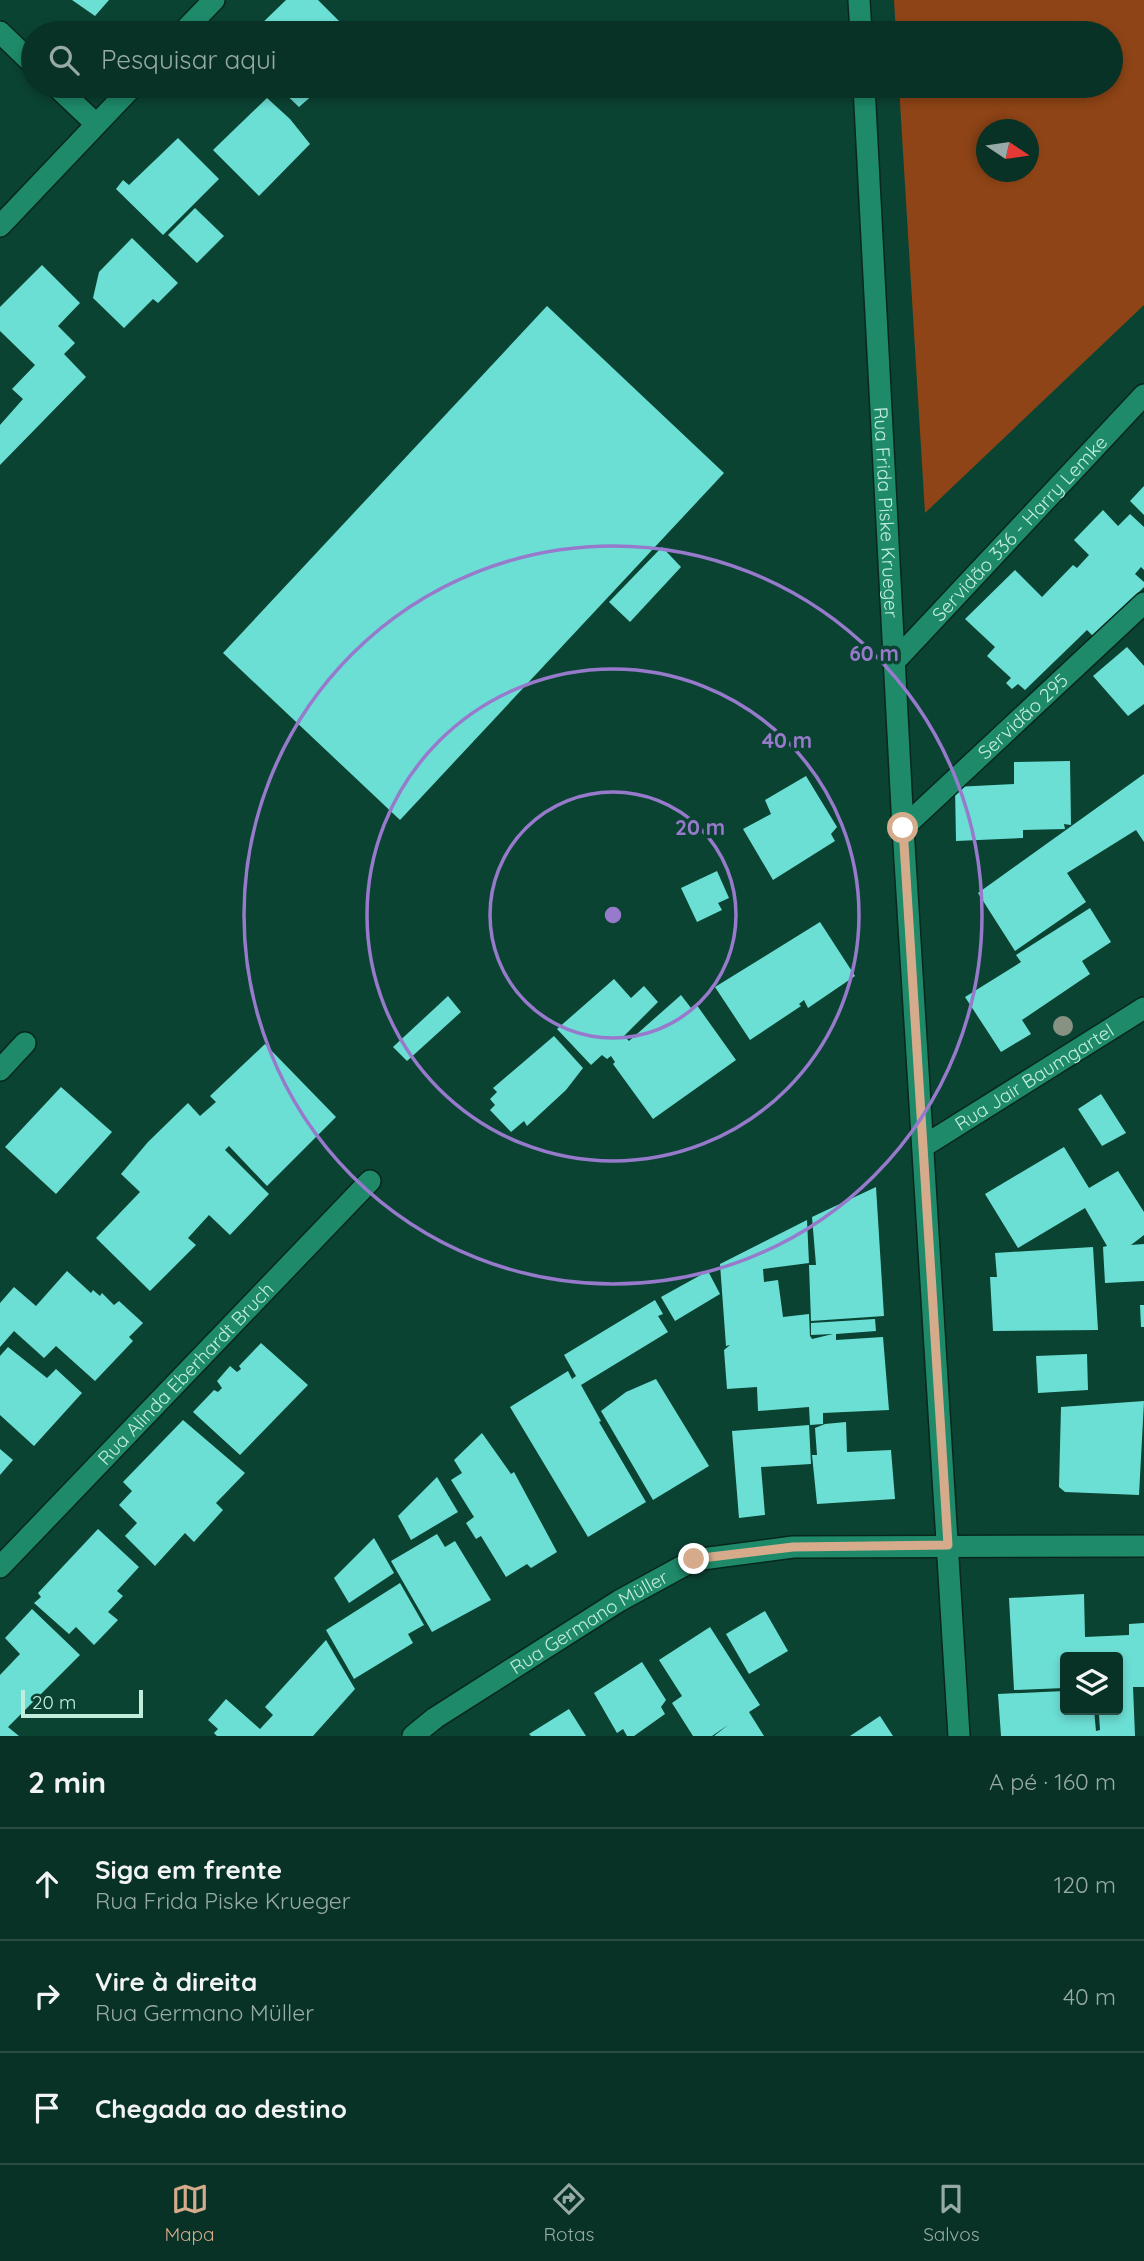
<!DOCTYPE html>
<html lang="pt">
<meta charset="utf-8">
<style>
:root{--surface:#083226;--page:#163e32;--text:#f1f3f6;--muted:#98aaa7;--line:#294d43;--accent:#d6ab8b}
body{margin:0;font-family:Quicksand,sans-serif;background:var(--page);color:var(--text)}
.controls{position:absolute;right:21px;bottom:21px;display:grid;overflow:hidden;border-radius:7px;box-shadow:0 4px 10px #0003}
.controls button{width:63px;height:63px;display:grid;place-items:center;padding:0;border:0;border-bottom:2px solid var(--line);background:var(--surface);color:var(--text);font:35px sans-serif}
.compass{position:absolute;left:976px;top:119px;width:63px;height:63px;border-radius:50%;background:var(--surface);box-shadow:0 4px 10px #0003;rotate:103deg}
.scale{position:absolute;left:21px;bottom:18px;width:122px;box-sizing:border-box;padding-left:7px;border:4px solid #c1eedc;border-top:0;font-size:19px;line-height:24px;white-space:nowrap;color:#c1eedc;-webkit-text-stroke:5px #0b4333;paint-order:stroke}
.stop{position:absolute;width:21px;height:21px;margin:-16px;border:5px solid #d6ab8b;border-radius:50%;background:#fff}
.stop.end{background:#d6ab8b;border-color:#fff;box-shadow:0 2px 7px #0008}
.list{margin:0;padding:0;list-style:none}
h2{display:flex;justify-content:space-between;align-items:center;height:91px;margin:0;padding:0 28px;font-size:30px}
h2 small{font-size:23px;font-weight:400;color:var(--muted)}
.list li{display:grid;grid-template-columns:46px 1fr auto;gap:21px;align-items:center;box-sizing:border-box;height:112px;padding:0 28px;border-top:2px solid var(--line)}
.list b{display:block;font-size:26px;white-space:nowrap}
.list p{margin:0;font-size:23px;white-space:nowrap;color:var(--muted)}
.list em{font-size:23px;font-style:normal;color:var(--muted)}
.icon{flex:none;width:38px;height:38px;fill:none;stroke:currentColor;stroke-width:2;stroke-linecap:round;stroke-linejoin:round}
.map{position:relative;flex:none;width:1144px;height:1736px;overflow:hidden}
.search{position:absolute;background:var(--surface);box-shadow:0 4px 10px #0003;left:21px;right:21px;top:21px;height:77px;display:flex;align-items:center;gap:18px;box-sizing:border-box;padding:0 24px;border-radius:38px;color:var(--muted);font-size:26px}
.sheet{height:427px;background:var(--surface)}
nav{display:flex;justify-content:space-around;align-items:center;box-sizing:border-box;height:98px;border-top:2px solid var(--line);background:var(--surface);font-size:19px;color:var(--muted)}
nav a{display:grid;justify-items:center;gap:4px}
nav .on{color:var(--accent)}
.map>svg:first-child{display:block}
.green{fill:#8e4416;fill-rule:evenodd}
.building{fill:#6cdfd5}
.lines{fill:none;stroke-linecap:round;stroke-linejoin:round}
.minor-casing{stroke:#07271c;stroke-width:24}
.minor{stroke:#1e8a6a;stroke-width:21}
.tree{fill:#879283}
.route{stroke:#d6ab8b;stroke-width:9}
.ring{fill:none;stroke:#977acb;stroke-width:3.5}
.labels{text-anchor:middle;dominant-baseline:central;stroke-width:7;stroke-linejoin:round;paint-order:stroke}
.street-label{font-size:19px;fill:#c1eedc;stroke:#0b4333}
.centre{fill:#977acb;stroke:#0b4333;stroke-width:3.5}
.ring-label{font-size:21px;text-anchor:middle;font-weight:bold;fill:#977acb;stroke:#0b4333;stroke-width:7;stroke-linejoin:round;paint-order:stroke}
</style>
<div class="map">
<svg width="1144" height="1736" viewBox="0 0 1144 1736">
<rect width="100%" height="100%" fill="#0b4333"/>
<path class="green" d="M 894,0 L 1144,0 L 1144,305 L 925,513 L 899,86 L 1111,86 L 1111,33 L 896,33 ZM 986,130 L 1028,130 L 1028,172 L 986,172 Z"/>
<g class="building">
<path d="M 72,0 L 109,0 L 95,16 Z"/>
<path d="M 286,0 L 318,0 L 351,33 L 252,33 Z"/>
<path d="M 277,86 L 323,86 L 299,107 Z"/>
<path d="M 267,98 L 290,119 L 310,144 L 259,196 L 213,150 Z"/>
<path d="M 178,138 L 219,179 L 163,235 L 116,189 L 123,180 L 129,185 Z"/>
<path d="M 195,208 L 224,236 L 197,263 L 168,235 Z"/>
<path d="M 132,238 L 178,283 L 158,303 L 153,299 L 124,328 L 93,298 L 99,272 Z"/>
<path d="M 42,265 L 80,303 L 58,326 L 75,343 L 64,354 L 86,377 L 0,465 L 0,425 L 23,399 L 12,389 L 35,365 L 0,331 L 0,307 Z"/>
<path d="M 547,306 L 724,473 L 400,820 L 223,653 Z"/>
<path d="M 1144,486 L 1144,515 L 1130,501 Z"/>
<path d="M 1103,510 L 1118,526 L 1130,514 L 1144,527 L 1144,570 L 1141,567 L 1135,574 L 1144,582 L 1144,587 L 1094,637 L 1087,630 L 1025,690 L 1018,684 L 1012,689 L 1006,683 L 1011,678 L 987,656 L 995,647 L 965,619 L 1015,570 L 1042,597 L 1073,565 L 1077,568 L 1089,555 L 1074,540 Z"/>
<path d="M 662,547 L 681,567 L 630,622 L 609,602 Z"/>
<path d="M 1127,647 L 1144,666 L 1144,704 L 1128,716 L 1093,676 Z"/>
<path d="M 1070,761 L 1071,825 L 1064,824 L 1065,829 L 1023,830 L 1023,838 L 956,841 L 955,787 L 1014,784 L 1014,762 Z"/>
<path d="M 1144,774 L 1144,842 L 1136,830 L 1067,873 L 1086,902 L 1015,951 L 978,893 Z"/>
<path d="M 806,776 L 837,827 L 831,834 L 835,841 L 773,880 L 743,829 L 771,814 L 765,800 Z"/>
<path d="M 717,871 L 729,898 L 718,903 L 722,910 L 697,922 L 681,888 Z"/>
<path d="M 1090,908 L 1111,942 L 1082,961 L 1090,974 L 1022,1020 L 1031,1034 L 1001,1052 L 965,997 L 1021,962 L 1016,955 Z"/>
<path d="M 820,922 L 855,976 L 808,1008 L 804,1000 L 799,1004 L 801,1006 L 750,1040 L 715,987 Z"/>
<path d="M 614,979 L 631,998 L 644,986 L 658,1002 L 624,1036 L 629,1041 L 681,995 L 691,1008 L 696,1004 L 736,1060 L 653,1119 L 613,1064 L 615,1062 L 611,1056 L 607,1059 L 602,1055 L 591,1065 L 557,1029 Z"/>
<path d="M 448,996 L 461,1012 L 407,1061 L 393,1047 Z"/>
<path d="M 554,1036 L 583,1068 L 566,1090 L 527,1126 L 524,1121 L 511,1132 L 490,1110 L 495,1105 L 490,1099 L 497,1092 L 493,1088 Z"/>
<path d="M 265,1044 L 336,1117 L 267,1186 L 229,1146 L 225,1150 L 269,1194 L 230,1235 L 209,1215 L 188,1238 L 196,1245 L 150,1291 L 96,1238 L 140,1192 L 121,1174 L 148,1142 L 188,1103 L 200,1116 L 216,1102 L 210,1096 Z"/>
<path d="M 61,1087 L 112,1132 L 56,1194 L 5,1147 Z"/>
<path d="M 1101,1094 L 1126,1133 L 1102,1146 L 1078,1109 Z"/>
<path d="M 1064,1147 L 1089,1188 L 1118,1171 L 1144,1212 L 1144,1235 L 1131,1245 L 1144,1244 L 1144,1281 L 1105,1283 L 1103,1247 L 1107,1246 L 1085,1208 L 1018,1248 L 985,1194 Z"/>
<path d="M 876,1187 L 884,1316 L 811,1321 L 809,1265 L 816,1265 L 812,1217 Z"/>
<path d="M 807,1220 L 809,1263 L 763,1269 L 764,1282 L 778,1280 L 783,1317 L 809,1314 L 810,1336 L 812,1339 L 833,1334 L 811,1335 L 811,1323 L 875,1319 L 876,1331 L 836,1334 L 836,1340 L 883,1337 L 889,1410 L 823,1413 L 823,1424 L 810,1425 L 809,1407 L 758,1411 L 757,1387 L 727,1389 L 724,1350 L 730,1345 L 726,1346 L 720,1264 Z"/>
<path d="M 1093,1247 L 1098,1330 L 993,1331 L 990,1277 L 997,1277 L 995,1253 Z"/>
<path d="M 67,1271 L 91,1293 L 93,1290 L 100,1296 L 102,1293 L 114,1305 L 119,1301 L 143,1323 L 129,1337 L 133,1341 L 95,1381 L 56,1346 L 44,1358 L 14,1331 L 0,1347 L 0,1303 L 14,1287 L 36,1306 Z"/>
<path d="M 708,1271 L 720,1294 L 675,1321 L 661,1297 Z"/>
<path d="M 655,1300 L 663,1314 L 658,1316 L 668,1332 L 581,1385 L 601,1421 L 599,1422 L 646,1502 L 588,1537 L 510,1407 L 568,1371 L 572,1379 L 576,1376 L 564,1355 Z"/>
<path d="M 1140,1305 L 1144,1305 L 1144,1327 L 1141,1327 Z"/>
<path d="M 261,1343 L 308,1385 L 240,1455 L 193,1412 L 214,1390 L 218,1392 L 222,1388 L 217,1381 L 230,1366 L 237,1372 L 241,1369 L 239,1366 Z"/>
<path d="M 8,1347 L 47,1378 L 56,1369 L 82,1393 L 34,1446 L 0,1415 L 0,1356 Z"/>
<path d="M 1087,1354 L 1088,1390 L 1038,1393 L 1036,1356 Z"/>
<path d="M 656,1379 L 709,1466 L 653,1500 L 601,1411 L 626,1392 Z"/>
<path d="M 1144,1401 L 1139,1495 L 1065,1492 L 1059,1487 L 1061,1407 Z"/>
<path d="M 183,1420 L 245,1473 L 216,1503 L 223,1510 L 194,1542 L 185,1533 L 155,1566 L 125,1536 L 137,1523 L 119,1505 L 132,1491 L 123,1482 Z"/>
<path d="M 846,1422 L 847,1452 L 891,1450 L 895,1499 L 817,1504 L 812,1455 L 817,1455 L 815,1428 L 825,1424 Z"/>
<path d="M 809,1425 L 811,1464 L 761,1467 L 765,1515 L 739,1518 L 732,1431 Z"/>
<path d="M 482,1433 L 511,1474 L 514,1472 L 557,1552 L 531,1568 L 527,1564 L 506,1577 L 481,1536 L 476,1539 L 466,1523 L 474,1517 L 451,1480 L 462,1473 L 454,1460 Z"/>
<path d="M 0,1449 L 13,1460 L 0,1475 Z"/>
<path d="M 437,1477 L 458,1512 L 411,1540 L 398,1516 Z"/>
<path d="M 98,1529 L 139,1567 L 117,1591 L 123,1596 L 108,1612 L 118,1620 L 94,1645 L 76,1627 L 69,1634 L 34,1603 L 41,1597 L 38,1593 Z"/>
<path d="M 437,1534 L 445,1547 L 455,1541 L 491,1600 L 432,1632 L 391,1561 Z"/>
<path d="M 374,1538 L 394,1573 L 349,1603 L 334,1578 Z"/>
<path d="M 400,1583 L 424,1625 L 408,1634 L 413,1643 L 354,1679 L 326,1630 Z"/>
<path d="M 1084,1594 L 1085,1637 L 1129,1635 L 1129,1624 L 1144,1623 L 1144,1687 L 1133,1687 L 1135,1736 L 1001,1736 L 998,1694 L 1065,1691 L 1065,1710 L 1094,1710 L 1096,1731 L 1100,1730 L 1099,1715 L 1113,1714 L 1113,1710 L 1118,1710 L 1118,1657 L 1065,1657 L 1065,1688 L 1014,1690 L 1009,1598 Z"/>
<path d="M 32,1609 L 80,1655 L 8,1727 L 19,1736 L 0,1736 L 0,1675 L 20,1654 L 5,1638 Z"/>
<path d="M 765,1611 L 788,1651 L 749,1674 L 726,1634 Z"/>
<path d="M 710,1627 L 760,1705 L 749,1712 L 764,1736 L 714,1736 L 728,1725 L 712,1736 L 693,1736 L 672,1703 L 682,1696 L 659,1660 Z"/>
<path d="M 326,1640 L 355,1689 L 313,1736 L 217,1736 L 214,1733 L 218,1729 L 208,1720 L 226,1699 L 260,1729 L 273,1715 L 265,1707 Z"/>
<path d="M 642,1662 L 666,1700 L 661,1707 L 665,1714 L 634,1736 L 627,1736 L 623,1729 L 617,1733 L 594,1693 Z"/>
<path d="M 569,1709 L 586,1736 L 531,1736 L 529,1734 Z"/>
<path d="M 880,1716 L 893,1736 L 850,1736 Z"/>
</g>
<g class="lines">
<g class="minor-casing">
<g id="minor">
<path d="M 859,0 L 861,33"/>
<path d="M 0,32 L 33,64"/>
<path d="M 182,33 L 214,0"/>
<path d="M 56,86 L 96,124"/>
<path id="s1" d="M 864,86 L 903,828 L 959,1736"/>
<path d="M 0,226 L 133,86"/>
<path id="s2" d="M 895,661 L 1144,395"/>
<path id="s3" d="M 903,828 L 1144,603"/>
<path d="M 0,1070 L 25,1043"/>
<path id="s4" d="M 924,1146 L 1144,1008"/>
<path id="s5" d="M 0,1567 L 370,1181"/>
<path id="s6" d="M 413,1736 L 435,1718 L 619,1601 L 694,1560 L 793,1547 L 1144,1546"/>
</g>
</g>
<use href="#minor" class="minor"/>
</g>
<circle class="tree" cx="1063" cy="1026" r="10"/>
<g class="lines">
<path class="route" d="M 694,1559 L 793,1547 L 948,1545 L 903,828"/>
</g>
<g class="ring">
<circle cx="613" cy="915" r="123"/>
<circle cx="613" cy="915" r="246"/>
<circle cx="613" cy="915" r="369"/>
</g>
<g class="labels">
<g class="street-label">
<text stroke="none"><textPath href="#s1" startOffset="427">Rua Frida Piske Krueger</textPath></text>
<text stroke="none"><textPath href="#s2" startOffset="182">Servidão 336 - Harry Lemke</textPath></text>
<text stroke="none"><textPath href="#s3" startOffset="164">Servidão 295</textPath></text>
<text stroke="none"><textPath href="#s4" startOffset="130">Rua Jair Baumgartel</textPath></text>
<text stroke="none"><textPath href="#s5" startOffset="268">Rua Alinda Eberhardt Bruch</textPath></text>
<text stroke="none"><textPath href="#s6" startOffset="210">Rua Germano Müller</textPath></text>
</g>
</g>
<circle cx="613" cy="915" r="10" class="centre"/>
<g class="ring-label">
<text x="874" y="661">60 m</text>
<text x="787" y="748">40 m</text>
<text x="700" y="835">20 m</text>
</g>
</svg>
<div class="controls">
<button><svg class="icon" aria-label="layers" viewBox="0 0 24 24"><path d="M12 4l9 5-9 5-9-5zM3 14l9 5 9-5"/></svg></button>
</div>
<svg class="compass" viewBox="-18 -18 36 36"><path d="M0-13l5 13h-10z" fill="#e53935"/><path d="M0 13l5-13h-10z" fill="#98aaa7"/></svg>
<div class="scale">20 m</div>
<div class="stop" style="left:903px;top:828px"></div>
<div class="stop end" style="left:694px;top:1559px"></div>
<div class="search"><svg class="icon" aria-label="search" viewBox="0 0 24 24"><circle cx="10" cy="10" r="6"/><path d="M15 15l6 6"/></svg>Pesquisar aqui</div>
</div>
<section class="sheet">
<h2>2 min<small>A pé · 160 m</small></h2>
<ul class="list">
<li><svg class="icon" aria-label="ahead" viewBox="0 0 24 24"><path d="M12 20V5M6 11l6-6 6 6"/></svg><div><b>Siga em frente</b><p>Rua Frida Piske Krueger</p></div><em>120 m</em></li>
<li><svg class="icon" aria-label="right" viewBox="0 0 24 24"><path d="M7 20v-9h11M14 6l5 5-5 5"/></svg><div><b>Vire à direita</b><p>Rua Germano Müller</p></div><em>40 m</em></li>
<li><svg class="icon" aria-label="arrive" viewBox="0 0 24 24"><path d="M6 21V4h12l-3 4 3 4H6"/></svg><div><b>Chegada ao destino</b></div></li>
</ul>
</section>
<nav>
<a class="on"><svg class="icon" aria-label="map" viewBox="0 0 24 24"><path d="M3 6l6-2 6 2 6-2v14l-6 2-6-2-6 2zM9 4v14M15 6v14"/></svg>Mapa</a>
<a><svg class="icon" aria-label="directions" viewBox="0 0 24 24"><path d="M12 3l9 9-9 9-9-9zM9 14v-3h6M13 9l2 2-2 2"/></svg>Rotas</a>
<a><svg class="icon" aria-label="saved" viewBox="0 0 24 24"><path d="M7 4h10v16l-5-4-5 4z"/></svg>Salvos</a>
</nav>
